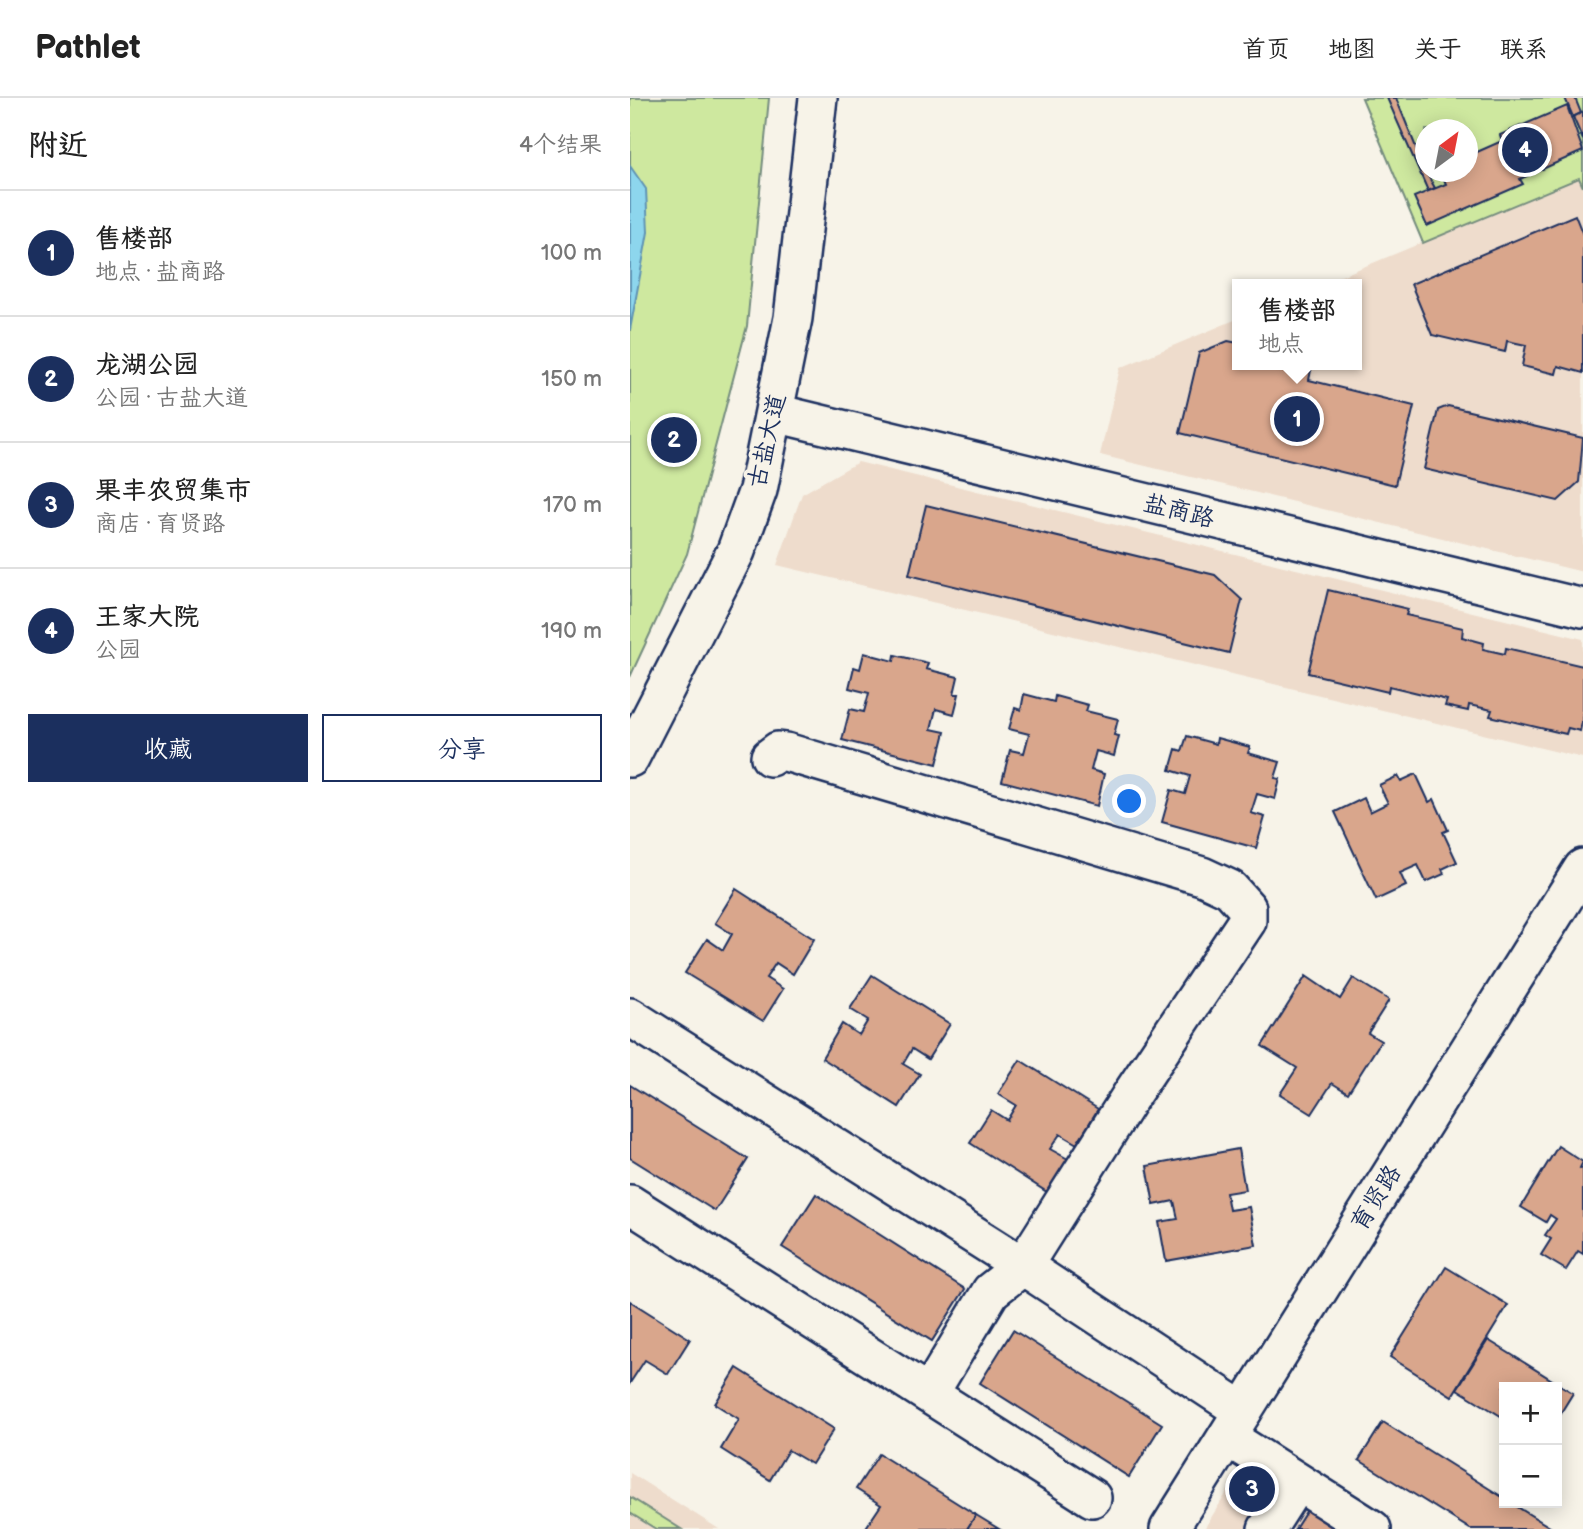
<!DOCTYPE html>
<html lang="zh">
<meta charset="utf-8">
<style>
:root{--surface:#fff;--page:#f2f2f2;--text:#222;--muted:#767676;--line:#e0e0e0;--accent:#1b2f5e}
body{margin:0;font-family:"Balsamiq Sans","LXGW WenKai TC",sans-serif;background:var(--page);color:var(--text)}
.controls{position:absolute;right:21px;bottom:21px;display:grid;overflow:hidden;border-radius:0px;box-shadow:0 4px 18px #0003}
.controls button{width:63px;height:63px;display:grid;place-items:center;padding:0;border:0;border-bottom:2px solid var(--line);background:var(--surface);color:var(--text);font:35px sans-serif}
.compass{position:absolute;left:785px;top:21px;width:63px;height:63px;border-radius:50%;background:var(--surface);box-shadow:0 4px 18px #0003;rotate:32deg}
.you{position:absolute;left:500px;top:704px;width:24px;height:24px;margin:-18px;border:5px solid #fff;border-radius:50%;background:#1a73e8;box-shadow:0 0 0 10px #1a73e833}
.badge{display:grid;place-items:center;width:46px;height:46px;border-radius:50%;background:var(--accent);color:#fff;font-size:23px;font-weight:700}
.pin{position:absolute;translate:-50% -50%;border:4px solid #fff;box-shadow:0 2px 7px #0006}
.popup{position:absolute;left:602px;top:181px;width:130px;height:91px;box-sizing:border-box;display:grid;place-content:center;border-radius:0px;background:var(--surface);filter:drop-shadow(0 2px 5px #0005);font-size:23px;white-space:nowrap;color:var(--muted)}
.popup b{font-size:26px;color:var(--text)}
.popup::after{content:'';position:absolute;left:50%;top:100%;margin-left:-14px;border:14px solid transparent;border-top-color:var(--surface)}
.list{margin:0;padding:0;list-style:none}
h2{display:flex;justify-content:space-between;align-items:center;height:91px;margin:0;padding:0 28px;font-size:30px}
h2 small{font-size:23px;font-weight:400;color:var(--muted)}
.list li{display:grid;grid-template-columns:46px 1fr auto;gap:21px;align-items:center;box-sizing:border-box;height:126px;padding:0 28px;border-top:2px solid var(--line)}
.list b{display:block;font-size:26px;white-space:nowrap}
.list p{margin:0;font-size:23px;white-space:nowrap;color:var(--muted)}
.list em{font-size:23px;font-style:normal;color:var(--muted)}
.actions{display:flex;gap:14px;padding:21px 28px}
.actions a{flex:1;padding:16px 0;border:2px solid var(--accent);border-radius:0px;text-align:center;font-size:24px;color:var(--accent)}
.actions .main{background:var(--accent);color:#fff}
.map{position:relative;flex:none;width:953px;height:1431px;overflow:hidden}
header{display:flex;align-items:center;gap:42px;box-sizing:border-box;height:98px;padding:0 35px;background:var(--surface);border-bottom:2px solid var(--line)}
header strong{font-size:33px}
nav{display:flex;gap:38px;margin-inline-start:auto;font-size:24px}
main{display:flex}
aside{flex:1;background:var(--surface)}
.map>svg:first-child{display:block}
.built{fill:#eedccc}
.green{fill:#cee89f;stroke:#748c7e;stroke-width:2;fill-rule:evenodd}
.water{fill:#8dd6ed;stroke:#5f93b4;stroke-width:2}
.building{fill:#d9a68c;stroke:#1b2f5e;stroke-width:2}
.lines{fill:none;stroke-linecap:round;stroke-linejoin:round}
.minor-casing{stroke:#1b2f5e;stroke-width:42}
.minor{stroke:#f7f3e8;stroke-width:37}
.labels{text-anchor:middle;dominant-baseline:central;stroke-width:7;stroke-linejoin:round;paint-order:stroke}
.street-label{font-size:24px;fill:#1b2f5e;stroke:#f7f3e8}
</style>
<header>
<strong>Pathlet</strong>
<nav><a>首页</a><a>地图</a><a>关于</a><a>联系</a></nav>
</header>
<main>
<aside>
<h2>附近<small>4个结果</small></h2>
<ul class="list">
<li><span class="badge">1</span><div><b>售楼部</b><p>地点 · 盐商路</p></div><em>100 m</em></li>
<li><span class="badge">2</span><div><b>龙湖公园</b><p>公园 · 古盐大道</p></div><em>150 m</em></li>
<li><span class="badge">3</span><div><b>果丰农贸集市</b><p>商店 · 育贤路</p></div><em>170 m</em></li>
<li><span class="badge">4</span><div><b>王家大院</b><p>公园</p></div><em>190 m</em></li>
</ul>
<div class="actions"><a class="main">收藏</a><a>分享</a></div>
</aside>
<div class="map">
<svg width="953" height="1431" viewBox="0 0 953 1431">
<rect width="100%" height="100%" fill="#f7f3e8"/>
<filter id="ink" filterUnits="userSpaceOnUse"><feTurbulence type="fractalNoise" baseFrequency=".0143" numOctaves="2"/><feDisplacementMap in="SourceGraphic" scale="14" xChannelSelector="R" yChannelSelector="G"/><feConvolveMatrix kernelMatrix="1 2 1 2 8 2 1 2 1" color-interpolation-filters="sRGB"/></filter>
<g filter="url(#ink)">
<g class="built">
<path d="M 949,80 L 953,89 L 953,474 L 470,357 L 490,270 L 607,221 L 608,267 L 726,267 L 726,186 L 692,186 Z"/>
<path d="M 228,364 L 953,541 L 953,660 L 147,467 L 172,396 Z"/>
<path d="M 612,1370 L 707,1431 L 574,1431 Z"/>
<path d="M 0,1375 L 89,1431 L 0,1431 Z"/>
</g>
<g class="green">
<path d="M 0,0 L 139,0 L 117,228 L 57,456 L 0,579 Z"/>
<path d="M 732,0 L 953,0 L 953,89 L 949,80 L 793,145 ZM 796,32 L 838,32 L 838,74 L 796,74 Z"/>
<path d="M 0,1399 L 51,1431 L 26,1431 L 0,1415 Z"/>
</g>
<path class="water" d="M 0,68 L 16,91 L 18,134 L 0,232 Z"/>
<g class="building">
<path d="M 757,0 L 766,0 L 796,74 L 805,90 L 798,93 Z"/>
<path d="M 935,0 L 945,0 L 951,15 L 943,19 Z"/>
<path d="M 937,8 L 953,53 L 890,81 L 893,86 L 797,128 L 784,99 L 816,86 L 811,74 L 838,74 L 838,58 L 872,43 L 870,37 Z"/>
<path d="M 953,14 L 953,42 L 943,19 Z"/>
<path d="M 945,117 L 953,137 L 953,275 L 928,268 L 926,276 L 892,268 L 896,247 L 877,243 L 875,254 L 802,237 L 781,186 Z"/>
<path d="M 598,243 L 608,245 L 608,267 L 682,267 L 679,282 L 784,308 L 765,387 L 550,335 L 569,255 Z"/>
<path d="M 818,308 L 953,340 L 949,384 L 928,403 L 794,371 L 808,312 Z"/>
<path d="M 296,407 L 585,477 L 612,502 L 599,555 L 279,477 Z"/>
<path d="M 698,492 L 778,511 L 776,517 L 833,530 L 832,539 L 854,545 L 853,551 L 875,556 L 876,550 L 953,568 L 953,619 L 950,633 L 938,630 L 936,636 L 860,618 L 862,612 L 839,607 L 838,613 L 815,608 L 817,602 L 759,588 L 758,594 L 678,575 Z"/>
<path d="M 234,555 L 264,563 L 265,557 L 298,565 L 296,571 L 328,579 L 324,596 L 329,596 L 324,616 L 306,611 L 301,631 L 315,634 L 307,666 L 212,642 L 220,611 L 234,614 L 239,595 L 219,590 L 224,569 L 230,571 Z"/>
<path d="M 394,596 L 424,604 L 425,598 L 458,607 L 456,613 L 488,621 L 484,637 L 489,638 L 484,658 L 466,653 L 461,672 L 474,676 L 467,708 L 372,683 L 380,652 L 394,655 L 399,636 L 379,631 L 385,610 L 391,612 Z"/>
<path d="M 557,638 L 586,646 L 587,640 L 620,649 L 618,655 L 650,664 L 645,680 L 650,681 L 645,701 L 627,696 L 621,715 L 635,719 L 626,750 L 532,724 L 541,692 L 555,696 L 560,678 L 540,672 L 546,651 L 552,653 Z"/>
<path d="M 786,676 L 799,704 L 804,701 L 818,732 L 813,734 L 827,764 L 812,771 L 814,776 L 796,784 L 788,767 L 770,775 L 776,788 L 746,802 L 705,714 L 734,700 L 740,714 L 758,705 L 749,687 L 768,678 L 771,683 Z"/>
<path d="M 106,791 L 184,841 L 163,876 L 146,865 L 136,880 L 153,891 L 133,923 L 55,875 L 77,841 L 93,852 L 102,836 L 85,825 Z"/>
<path d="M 242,877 L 320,926 L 298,961 L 282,951 L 273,966 L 290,976 L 269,1009 L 192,960 L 212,926 L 229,937 L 238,922 L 220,911 Z"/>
<path d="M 676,878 L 710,901 L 723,880 L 759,902 L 738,935 L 751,943 L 718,995 L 702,985 L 682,1016 L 650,996 L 667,970 L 632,948 Z"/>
<path d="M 390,962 L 468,1011 L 447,1046 L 430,1036 L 420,1051 L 438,1061 L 417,1094 L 340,1045 L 361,1012 L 377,1022 L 386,1007 L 368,996 Z"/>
<path d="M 0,987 L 118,1061 L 85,1113 L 0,1060 Z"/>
<path d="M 928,1048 L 953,1064 L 950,1070 L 953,1071 L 953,1156 L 948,1153 L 936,1172 L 911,1157 L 921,1141 L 915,1137 L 926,1121 L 920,1117 L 916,1124 L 891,1109 Z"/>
<path d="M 608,1051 L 615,1092 L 596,1095 L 599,1112 L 619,1109 L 626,1147 L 536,1163 L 529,1124 L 548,1121 L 544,1103 L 524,1107 L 517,1068 Z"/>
<path d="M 186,1096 L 335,1191 L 302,1243 L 152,1149 Z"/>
<path d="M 816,1169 L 878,1207 L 822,1298 L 760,1259 Z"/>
<path d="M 0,1203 L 60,1241 L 38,1276 L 15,1262 L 0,1285 Z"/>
<path d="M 383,1232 L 532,1326 L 499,1379 L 350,1285 Z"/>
<path d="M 858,1242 L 943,1295 L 927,1321 L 927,1289 L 874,1289 L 874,1320 L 827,1291 Z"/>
<path d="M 107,1270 L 204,1331 L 182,1366 L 158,1352 L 140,1382 L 91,1351 L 109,1321 L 85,1306 Z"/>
<path d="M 753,1324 L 874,1400 L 874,1405 L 881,1405 L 923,1431 L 840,1431 L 729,1362 Z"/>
<path d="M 249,1356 L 346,1417 L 337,1431 L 235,1431 L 251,1407 L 226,1391 Z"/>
<path d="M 677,1412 L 707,1431 L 665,1431 Z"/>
<path d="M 346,1417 L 369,1431 L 337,1431 Z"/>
</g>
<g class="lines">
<g class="minor-casing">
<g id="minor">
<path d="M 145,315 L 953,510"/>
<path d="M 0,660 L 106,453 L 128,392 L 163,220 L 188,0"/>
<path d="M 0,919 L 393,1168 L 503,994 L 617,823 L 617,810 L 600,791 L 572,778 L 156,654 L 148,653 L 140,659"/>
<path d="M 0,1106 L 462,1400"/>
<path d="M 299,1296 L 361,1193 L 393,1168 L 613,1313"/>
<path d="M 597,1339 L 742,1431"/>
<path d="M 539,1431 L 953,770"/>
<path d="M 637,1431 L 667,1384"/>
</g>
</g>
<use href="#minor" class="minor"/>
</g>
</g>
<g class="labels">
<g class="street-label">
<text transform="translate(137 343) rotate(-77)">古盐大道</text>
<text transform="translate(549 413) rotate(14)">盐商路</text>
<text transform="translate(746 1100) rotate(-58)">育贤路</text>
</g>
</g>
</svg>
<div class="controls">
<button>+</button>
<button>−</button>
</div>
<svg class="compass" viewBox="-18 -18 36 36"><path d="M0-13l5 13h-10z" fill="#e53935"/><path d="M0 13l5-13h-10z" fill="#767676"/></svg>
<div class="you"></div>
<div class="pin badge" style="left:667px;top:321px">1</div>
<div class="popup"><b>售楼部</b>地点</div>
<div class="pin badge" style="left:44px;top:342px">2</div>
<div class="pin badge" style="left:622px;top:1391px">3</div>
<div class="pin badge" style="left:895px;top:52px">4</div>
</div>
</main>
